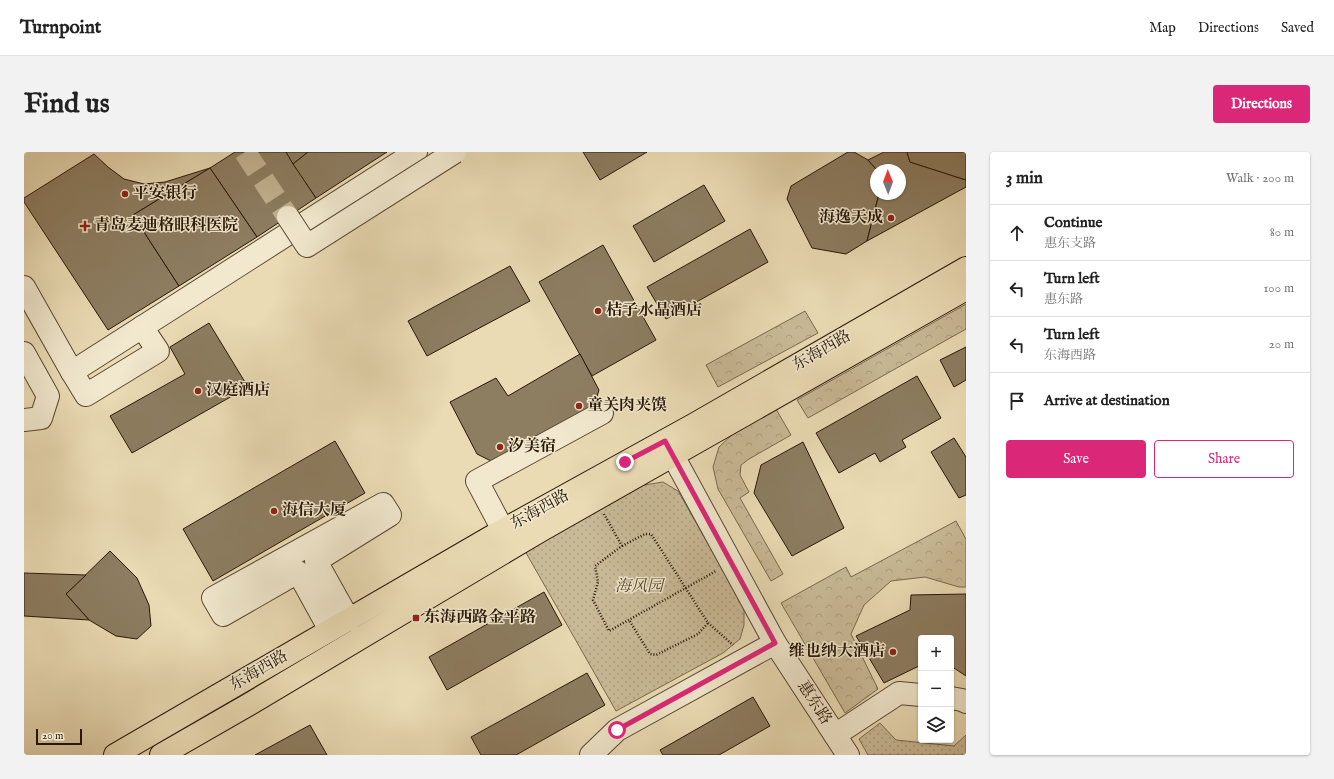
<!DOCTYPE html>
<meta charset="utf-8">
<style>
:root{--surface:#fff;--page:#f2f2f2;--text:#222;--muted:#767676;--line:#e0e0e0;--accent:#db2777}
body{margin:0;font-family:"IM FELL English","Noto Serif SC",serif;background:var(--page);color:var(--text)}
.controls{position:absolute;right:12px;bottom:12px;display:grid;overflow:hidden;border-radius:4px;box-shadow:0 1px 3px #0004}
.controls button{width:36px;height:36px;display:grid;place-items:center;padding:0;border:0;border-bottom:1px solid var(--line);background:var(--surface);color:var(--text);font:20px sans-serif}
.compass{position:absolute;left:846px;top:12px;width:36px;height:36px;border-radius:50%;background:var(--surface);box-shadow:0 1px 3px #0004;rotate:359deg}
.scale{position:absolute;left:12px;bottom:10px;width:46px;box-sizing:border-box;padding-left:4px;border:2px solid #291708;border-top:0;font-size:11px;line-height:14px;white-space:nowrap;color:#291708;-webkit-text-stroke:3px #f1e8ce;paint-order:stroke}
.stop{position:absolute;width:12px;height:12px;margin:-9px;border:3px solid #db2777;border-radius:50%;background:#fff}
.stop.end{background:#db2777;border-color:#fff;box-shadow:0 1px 4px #0008}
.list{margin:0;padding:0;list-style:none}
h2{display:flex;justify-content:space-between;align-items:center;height:52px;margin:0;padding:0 16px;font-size:17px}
h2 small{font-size:13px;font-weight:400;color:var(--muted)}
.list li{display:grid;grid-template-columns:26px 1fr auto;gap:12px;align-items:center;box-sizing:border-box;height:56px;padding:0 16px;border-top:1px solid var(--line)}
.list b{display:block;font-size:15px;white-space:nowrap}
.list p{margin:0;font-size:13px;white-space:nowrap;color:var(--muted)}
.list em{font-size:13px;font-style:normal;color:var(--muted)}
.actions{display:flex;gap:8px;padding:12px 16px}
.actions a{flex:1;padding:9px 0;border:1px solid var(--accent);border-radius:4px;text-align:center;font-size:14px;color:var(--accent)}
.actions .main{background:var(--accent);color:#fff}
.icon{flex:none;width:22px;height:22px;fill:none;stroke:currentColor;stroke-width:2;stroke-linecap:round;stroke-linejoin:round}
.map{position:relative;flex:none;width:942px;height:603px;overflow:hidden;border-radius:4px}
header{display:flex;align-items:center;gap:24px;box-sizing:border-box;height:56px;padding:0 20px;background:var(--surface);border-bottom:1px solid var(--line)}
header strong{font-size:19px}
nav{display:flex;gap:22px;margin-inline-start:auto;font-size:14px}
.intro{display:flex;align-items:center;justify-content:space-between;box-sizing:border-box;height:96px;padding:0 24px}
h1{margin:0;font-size:28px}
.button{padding:10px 18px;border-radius:4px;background:var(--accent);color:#fff;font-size:14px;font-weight:700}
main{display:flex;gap:24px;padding:0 24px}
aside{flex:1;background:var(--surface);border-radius:4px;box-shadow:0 1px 3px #0004}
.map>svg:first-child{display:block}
.green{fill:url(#green-dots);stroke:#796850}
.forest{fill:url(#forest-crowns);stroke:#796850}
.building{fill:#8d7d61;stroke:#291708}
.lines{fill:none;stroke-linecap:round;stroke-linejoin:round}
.minor-tunnel{stroke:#c3b492;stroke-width:22;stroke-dasharray:22 11;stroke-linecap:butt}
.minor-casing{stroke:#594833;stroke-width:24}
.major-casing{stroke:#291708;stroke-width:24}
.path{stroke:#291708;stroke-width:2.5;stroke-dasharray:1 2;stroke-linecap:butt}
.minor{stroke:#f1e8ce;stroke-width:22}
.major{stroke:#eadbb4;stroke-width:22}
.minor-bridge-casing{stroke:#594833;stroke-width:24;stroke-linecap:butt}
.minor-bridge{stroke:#f1e8ce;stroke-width:22}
.route{stroke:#db2777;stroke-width:5}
.poi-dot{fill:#8f2418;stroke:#f1e8ce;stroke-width:1.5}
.labels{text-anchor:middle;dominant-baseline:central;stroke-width:3;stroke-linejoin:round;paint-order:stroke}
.poi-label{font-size:16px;font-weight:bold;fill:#291708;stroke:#f1e8ce;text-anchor:start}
.street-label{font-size:16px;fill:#291708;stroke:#f1e8ce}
.park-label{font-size:16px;font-style:italic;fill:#594833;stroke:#f1e8ce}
</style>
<header>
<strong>Turnpoint</strong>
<nav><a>Map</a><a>Directions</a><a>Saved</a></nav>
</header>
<div class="intro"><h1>Find us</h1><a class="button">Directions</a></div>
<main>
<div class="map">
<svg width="942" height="603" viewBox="0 0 942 603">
<defs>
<pattern id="green-dots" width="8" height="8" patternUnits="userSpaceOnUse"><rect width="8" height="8" fill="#c9ba97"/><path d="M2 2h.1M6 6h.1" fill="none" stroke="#ad9f81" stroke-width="1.8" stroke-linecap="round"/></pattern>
<pattern id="forest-crowns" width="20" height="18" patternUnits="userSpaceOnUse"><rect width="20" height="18" fill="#c9ba97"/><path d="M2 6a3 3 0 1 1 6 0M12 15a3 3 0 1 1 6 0" fill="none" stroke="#ad9f81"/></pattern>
</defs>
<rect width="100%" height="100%" fill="#eadbb4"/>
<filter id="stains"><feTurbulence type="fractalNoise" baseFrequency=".005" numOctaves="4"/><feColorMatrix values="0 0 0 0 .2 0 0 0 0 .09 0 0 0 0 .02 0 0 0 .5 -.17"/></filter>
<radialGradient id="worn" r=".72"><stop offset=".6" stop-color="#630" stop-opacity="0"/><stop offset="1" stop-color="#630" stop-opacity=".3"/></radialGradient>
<g class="green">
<path d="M 639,330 L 654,339 L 720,455 L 720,473 L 716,487 L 699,501 L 592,559 L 501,399 L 620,333 Z"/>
<path d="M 856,571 L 872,588 L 930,594 L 942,583 L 942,603 L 844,603 L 835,587 Z"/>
</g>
<g class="forest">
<path d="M 942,152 L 942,177 L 784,266 L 773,248 Z"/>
<path d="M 781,159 L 794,181 L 694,235 L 682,213 Z"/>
<path d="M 752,257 L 767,283 L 725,307 L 717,313 L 716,323 L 725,340 L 716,346 L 759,422 L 747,429 L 694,337 L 689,315 L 695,295 L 710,281 Z"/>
<path d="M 932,369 L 942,387 L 942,435 L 935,435 L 901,425 L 867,429 L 840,453 L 827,482 L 854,537 L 821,561 L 757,451 L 822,415 L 827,425 Z"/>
</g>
<g class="building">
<path d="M 211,0 L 262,0 L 292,46 L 233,85 L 186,16 Z"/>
<path d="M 262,0 L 284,0 L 269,12 Z"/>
<path d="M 284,0 L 363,0 L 292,46 L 269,12 Z"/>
<path d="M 559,0 L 623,0 L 576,28 Z"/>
<path d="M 824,0 L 830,0 L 844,8 L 853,18 L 852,18 L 852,42 L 855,42 L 843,89 L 822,102 L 788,96 L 763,47 L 767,34 Z"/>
<path d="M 860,0 L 883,0 L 886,10 L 942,28 L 942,35 L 843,89 L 855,42 L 876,42 L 876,18 L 853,18 L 844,8 Z"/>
<path d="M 883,0 L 942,0 L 942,28 L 886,10 Z"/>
<path d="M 70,2 L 84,15 L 100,27 L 120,32 L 141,30 L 186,16 L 109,63 L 155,134 L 84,178 L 0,50 L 0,46 Z"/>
<path d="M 186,16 L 233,85 L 155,134 L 109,63 Z"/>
<path d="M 680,33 L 701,69 L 630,110 L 609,74 Z"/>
<path d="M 726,77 L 744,110 L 642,167 L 623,135 Z"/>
<path d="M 579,93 L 632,188 L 568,224 L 515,130 Z"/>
<path d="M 486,114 L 506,149 L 403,204 L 384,169 Z"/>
<path d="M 185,171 L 224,235 L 108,301 L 86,264 L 161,222 L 146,195 Z"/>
<path d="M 942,195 L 942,228 L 930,235 L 916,208 Z"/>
<path d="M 556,202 L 575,238 L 570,255 L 467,309 L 453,302 L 426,250 L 472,226 L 484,244 Z"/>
<path d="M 893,224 L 917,266 L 878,288 L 882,295 L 856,310 L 851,301 L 815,321 L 792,281 Z"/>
<path d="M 930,286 L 942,305 L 942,343 L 935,346 L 907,300 Z"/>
<path d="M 311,289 L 341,341 L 189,429 L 159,377 Z"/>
<path d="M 779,290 L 820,376 L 768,404 L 730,341 L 737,313 Z"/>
<path d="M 86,399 L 113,426 L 125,453 L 127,474 L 113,487 L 92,484 L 65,468 L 42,442 Z"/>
<path d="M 0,421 L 62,423 L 42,442 L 65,468 L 0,464 Z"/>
<path d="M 520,440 L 538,473 L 423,538 L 405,505 Z"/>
<path d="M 942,442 L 942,524 L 930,516 L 927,515 L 927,486 L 897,486 L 897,513 L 860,531 L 832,484 L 886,458 L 887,443 Z"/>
<path d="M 563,521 L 581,553 L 492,603 L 457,603 L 447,585 Z"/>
<path d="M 729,545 L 746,574 L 695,603 L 639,603 L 636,598 Z"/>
<path d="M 286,573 L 303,603 L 231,603 Z"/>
</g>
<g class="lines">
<path class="minor-tunnel" d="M 221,0 L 264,65"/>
<g class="minor-casing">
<g id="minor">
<path d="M 0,135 L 48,220 L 392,0"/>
<path d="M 0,201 L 24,244 L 17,266 L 0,268"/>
<path d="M 48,220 L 62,243 L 134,199 L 118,175"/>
<path d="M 641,289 L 751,491 L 824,603"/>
<path d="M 479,378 L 453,329 L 578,261"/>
<path d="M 306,478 L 274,420 L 199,463 L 189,446 L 359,352 L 366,363 L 292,409 L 325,468"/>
<path d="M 927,546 L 938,548 L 942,550"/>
<path d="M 811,583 L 875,541 L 897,543"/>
<path d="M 567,603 L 593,578 L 751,491"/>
</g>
</g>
<g class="major-casing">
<g id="major">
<path d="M 91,603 L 479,378 L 671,272 L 942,116"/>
<path d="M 137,603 L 224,553 L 516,379 L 942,137"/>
</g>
</g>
<g class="path">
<path d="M 580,362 L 598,394 L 571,414 L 574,430 L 569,448 L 585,479 L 692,419"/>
<path d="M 598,394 L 621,382 L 627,382 L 684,471 L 674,482 L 632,503 L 626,502 L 605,468"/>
<path d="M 684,471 L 709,493"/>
</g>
<use href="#minor" class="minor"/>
<use href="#major" class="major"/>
<g class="minor-bridge-casing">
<path id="minor-bridge" d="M 264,65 L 283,94 L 431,0"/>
</g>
<use href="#minor-bridge" class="minor-bridge"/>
</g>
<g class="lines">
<path class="route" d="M 593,578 L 751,491 L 641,289 L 601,310"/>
</g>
<g class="poi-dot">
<circle cx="101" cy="42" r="4"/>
<circle cx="867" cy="66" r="4"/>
<path d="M59 68h4v4h4v4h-4v4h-4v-4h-4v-4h4z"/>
<circle cx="574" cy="159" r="4"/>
<circle cx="174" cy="239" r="4"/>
<circle cx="555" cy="254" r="4"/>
<circle cx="476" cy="295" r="4"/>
<circle cx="250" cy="359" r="4"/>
<rect x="388" y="462" width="8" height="8" rx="2"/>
<circle cx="869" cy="500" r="4"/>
</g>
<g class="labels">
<g class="poi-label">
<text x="109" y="42">平安银行</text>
<text x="859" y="66" text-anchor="end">海逸天成</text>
<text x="70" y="74">青岛麦迪格眼科医院</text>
<text x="582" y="159">桔子水晶酒店</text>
<text x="182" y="239">汉庭酒店</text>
<text x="563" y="254">童关肉夹馍</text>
<text x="484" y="295">汐美宿</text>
<text x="258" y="359">海信大厦</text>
<text x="400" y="466">东海西路金平路</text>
<text x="861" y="500" text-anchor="end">维也纳大酒店</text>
</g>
<g class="street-label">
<text transform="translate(798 199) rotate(-30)">东海西路</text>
<text transform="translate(516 358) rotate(-29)">东海西路</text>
<text transform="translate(235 519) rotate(-30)">东海西路</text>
<text transform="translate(790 551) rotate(57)">惠东路</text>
</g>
<g class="park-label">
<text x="615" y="435">海风园</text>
</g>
</g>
<rect width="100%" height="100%" filter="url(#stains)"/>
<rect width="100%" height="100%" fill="url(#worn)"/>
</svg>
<div class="controls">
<button>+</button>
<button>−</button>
<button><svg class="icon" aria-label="layers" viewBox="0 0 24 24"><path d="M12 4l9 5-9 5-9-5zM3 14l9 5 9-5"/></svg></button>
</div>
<svg class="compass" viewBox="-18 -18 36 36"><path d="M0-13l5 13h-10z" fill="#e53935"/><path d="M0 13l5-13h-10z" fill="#767676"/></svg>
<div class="scale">20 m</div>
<div class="stop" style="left:593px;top:578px"></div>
<div class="stop end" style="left:601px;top:310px"></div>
</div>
<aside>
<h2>3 min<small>Walk · 200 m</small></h2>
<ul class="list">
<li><svg class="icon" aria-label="ahead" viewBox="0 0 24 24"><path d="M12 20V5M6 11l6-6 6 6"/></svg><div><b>Continue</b><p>惠东支路</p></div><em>80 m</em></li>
<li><svg class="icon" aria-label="left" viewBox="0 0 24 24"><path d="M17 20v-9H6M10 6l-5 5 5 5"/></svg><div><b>Turn left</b><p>惠东路</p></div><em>100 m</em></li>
<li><svg class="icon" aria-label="left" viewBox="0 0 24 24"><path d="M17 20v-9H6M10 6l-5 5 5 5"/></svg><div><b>Turn left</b><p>东海西路</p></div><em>20 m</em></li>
<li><svg class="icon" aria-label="arrive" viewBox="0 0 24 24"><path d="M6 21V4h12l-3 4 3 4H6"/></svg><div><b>Arrive at destination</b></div></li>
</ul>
<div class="actions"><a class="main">Save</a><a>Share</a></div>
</aside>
</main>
